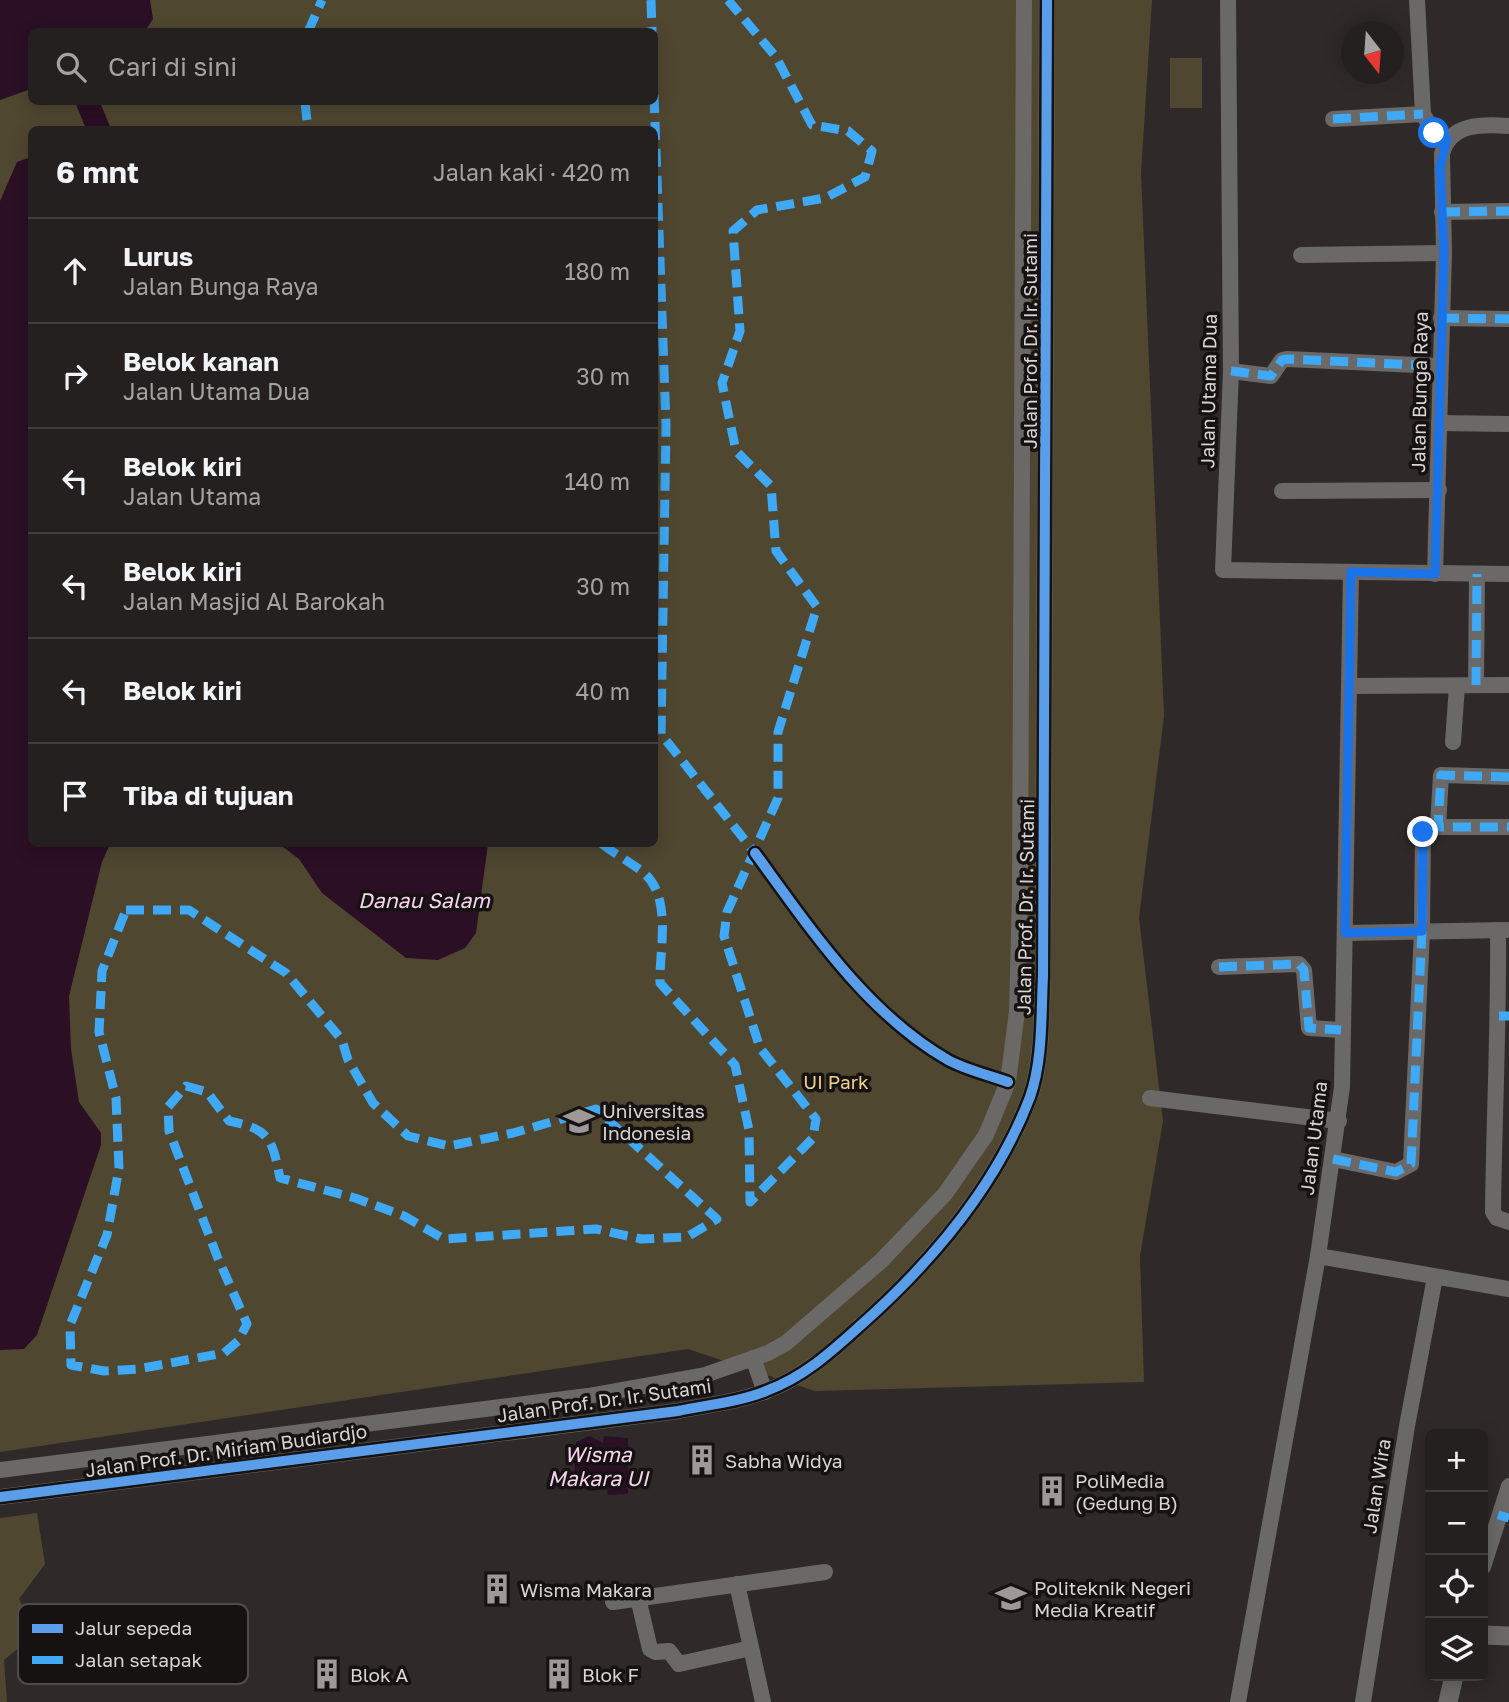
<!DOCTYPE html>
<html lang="id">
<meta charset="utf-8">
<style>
:root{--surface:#23201f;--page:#2f2d2c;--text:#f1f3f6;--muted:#a3a3a4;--line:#403e3d}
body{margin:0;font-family:"Golos Text",sans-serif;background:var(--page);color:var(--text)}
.controls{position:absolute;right:21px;bottom:21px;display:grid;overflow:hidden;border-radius:10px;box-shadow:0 4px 18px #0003}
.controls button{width:63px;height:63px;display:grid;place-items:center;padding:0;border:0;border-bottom:2px solid var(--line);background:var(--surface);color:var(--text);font:35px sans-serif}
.compass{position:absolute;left:1341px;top:21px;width:63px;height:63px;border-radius:50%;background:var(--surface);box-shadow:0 4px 18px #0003;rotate:163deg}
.stop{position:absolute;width:21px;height:21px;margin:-16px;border:5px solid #1a73e8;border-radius:50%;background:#fff}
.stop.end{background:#1a73e8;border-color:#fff;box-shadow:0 2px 7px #0008}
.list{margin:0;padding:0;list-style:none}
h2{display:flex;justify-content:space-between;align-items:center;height:91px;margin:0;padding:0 28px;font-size:30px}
h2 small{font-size:23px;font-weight:400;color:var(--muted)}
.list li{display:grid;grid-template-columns:46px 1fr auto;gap:21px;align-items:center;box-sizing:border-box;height:105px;padding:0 28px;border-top:2px solid var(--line)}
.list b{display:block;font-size:26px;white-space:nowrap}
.list p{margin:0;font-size:23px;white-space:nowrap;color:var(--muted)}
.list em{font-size:23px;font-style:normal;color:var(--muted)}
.icon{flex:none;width:38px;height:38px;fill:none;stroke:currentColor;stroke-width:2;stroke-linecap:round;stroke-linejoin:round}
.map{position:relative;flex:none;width:1509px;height:1702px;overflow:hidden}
.search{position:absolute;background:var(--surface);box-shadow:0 4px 18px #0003;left:28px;top:28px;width:630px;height:77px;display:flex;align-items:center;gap:18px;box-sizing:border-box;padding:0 24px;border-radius:10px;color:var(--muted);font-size:26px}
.panel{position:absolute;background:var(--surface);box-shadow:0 4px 18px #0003;left:28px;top:126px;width:630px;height:721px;border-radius:10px}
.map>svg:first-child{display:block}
.green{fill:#504731;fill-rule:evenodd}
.water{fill:#2b0f25}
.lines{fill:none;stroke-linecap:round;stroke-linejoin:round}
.minor{stroke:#6a6968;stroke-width:16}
.tertiary{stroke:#6a6968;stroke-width:19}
.quiet{stroke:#3fa9f5;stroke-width:9;stroke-dasharray:18 9;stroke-linecap:butt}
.cycleway-casing{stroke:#161211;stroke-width:15}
.cycleway{stroke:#5a9eea;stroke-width:10}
.route{stroke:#1a73e8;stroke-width:9}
.labels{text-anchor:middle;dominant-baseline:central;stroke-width:7;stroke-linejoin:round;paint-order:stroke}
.street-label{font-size:19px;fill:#d9d4d3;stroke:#161211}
.park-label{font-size:19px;fill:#edd38e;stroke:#161211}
.poi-label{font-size:19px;fill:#d9d4d3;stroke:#161211;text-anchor:start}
.water-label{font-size:21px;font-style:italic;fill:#f8d2ee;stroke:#161211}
.key{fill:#161211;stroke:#504c4b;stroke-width:2}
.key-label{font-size:19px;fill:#d9d4d3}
</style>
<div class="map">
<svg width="1509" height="1702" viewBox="0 0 1509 1702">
<rect width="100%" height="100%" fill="#2f2a29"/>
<g class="green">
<path d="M 0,0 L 1152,0 L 1141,173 L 1164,716 L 1139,918 L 1163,1121 L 1140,1256 L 1144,1382 L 815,1391 L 688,1349 L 0,1452 ZM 32,32 L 654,32 L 654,102 L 32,102 ZM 32,130 L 654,130 L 654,844 L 32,844 Z"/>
<rect x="1170" y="58" width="32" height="50"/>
<path d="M 37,1513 L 45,1564 L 19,1599 L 36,1634 L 4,1660 L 7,1702 L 0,1702 L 0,1518 Z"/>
</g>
<g class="water">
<path d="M 0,0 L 150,0 L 153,19 L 145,31 L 32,32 L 31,89 L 0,100 Z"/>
<path d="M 75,102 L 100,102 L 111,129 L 86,129 Z"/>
<path d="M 31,157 L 32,844 L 110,844 L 102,862 L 69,996 L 71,1049 L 79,1102 L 101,1133 L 101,1145 L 37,1335 L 24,1349 L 0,1350 L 0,201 L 17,162 Z"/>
<path d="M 279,844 L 488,844 L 476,933 L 465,948 L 438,960 L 406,958 L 322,893 L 299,859 Z"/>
<path d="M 604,1436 L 628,1438 L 628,1494 L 608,1495 L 607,1489 L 589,1491 L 574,1479 L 576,1442 L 590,1436 L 603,1443 Z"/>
</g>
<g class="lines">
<g class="minor">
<path d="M 1228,0 L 1231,371 L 1223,570 L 1509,574"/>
<path d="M 1417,0 L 1423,114 L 1434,133 L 1447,139"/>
<path d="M 1333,119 L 1423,114"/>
<path d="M 1442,212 L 1509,211"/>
<path d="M 1301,255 L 1444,253"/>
<path d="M 1441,318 L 1509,319"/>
<path d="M 1231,371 L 1271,376 L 1282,360 L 1287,359 L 1439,366"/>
<path d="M 1439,423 L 1509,424"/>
<path d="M 1282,491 L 1439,490"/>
<path d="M 1435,574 L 1444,253 L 1442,154 C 1450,123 1482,124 1509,126"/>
<path d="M 1476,685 L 1477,574"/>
<path d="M 1350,686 L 1509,685"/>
<path d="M 1453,742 L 1457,686"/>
<path d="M 1509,777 L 1441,775 L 1438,827 L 1509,827"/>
<path d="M 1498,930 C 1499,1024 1494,1117 1493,1212 L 1497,1218 L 1509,1222"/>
<path d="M 1345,933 L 1507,930"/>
<path d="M 1219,967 L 1299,964 L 1304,970 L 1309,1028 L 1341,1030"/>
<path d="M 1150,1098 L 1339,1121"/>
<path d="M 1333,1159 L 1396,1172 L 1411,1164 L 1422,931 L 1423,832 L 1425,828 L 1438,827"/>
<path d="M 1318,1256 L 1509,1289"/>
<path d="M 753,1358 L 765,1392"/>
<path d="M 0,1470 L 588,1396 L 705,1375 L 768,1353 L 786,1343 L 881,1261 L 945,1194 L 986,1135 L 1008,1082 L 1017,1011 L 1020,894 L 1024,0"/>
<path d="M 0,1497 L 678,1411 C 706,1405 739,1402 766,1391 C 804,1377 831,1352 861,1325 C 932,1262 996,1187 1030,1097 C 1043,1060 1041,1014 1043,976 L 1047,0"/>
<path d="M 1483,1567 L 1509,1486"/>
<path d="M 737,1584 L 763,1702"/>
<path d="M 638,1598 L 650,1649 L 655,1652 L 669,1651 L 679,1664 L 751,1648"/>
<path d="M 613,1602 L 825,1572"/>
<path d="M 1238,1702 L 1318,1256 L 1342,1087 L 1351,572"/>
<path d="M 1363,1702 L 1407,1426 L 1435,1277"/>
</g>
<g class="tertiary">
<path d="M 1483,1635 L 1509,1636"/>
<path d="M 1448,1702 L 1454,1676"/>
</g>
<g class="quiet">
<path d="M 651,0 L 652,32"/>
<path d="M 308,32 L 322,0"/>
<path d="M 654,95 L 666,425 L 661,734 L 755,853"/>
<path d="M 305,102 L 308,130"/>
<path d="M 1333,119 L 1423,114"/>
<path d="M 1442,212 L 1509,211"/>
<path d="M 1441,318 L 1509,319"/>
<path d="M 1231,371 L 1271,376 L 1282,360 L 1287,359 L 1439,366"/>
<path d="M 1476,685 L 1477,574"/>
<path d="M 1509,777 L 1441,775 L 1438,827 L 1509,827"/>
<path d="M 602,844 C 615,854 630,862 643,872 C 673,897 659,950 660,983 L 735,1065 L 749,1130 L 750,1202 L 813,1138 L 816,1119 L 760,1048 L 724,936 L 727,912 L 778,798 L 778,732 L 817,607 L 776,551 L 771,486 L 736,451 L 722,383 L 740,331 L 733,231 L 757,210 L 825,198 L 865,177 L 872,151 L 848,131 L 812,125 L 776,57 L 728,0"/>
<path d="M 126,910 L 189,910 L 286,973 L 342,1040 L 348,1060 L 373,1103 L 408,1136 L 449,1146 L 513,1133 L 596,1109 L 717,1219 L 687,1237 L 641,1239 L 596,1229 L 444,1239 L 404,1216 L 355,1198 L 280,1178 C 272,1139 270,1129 229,1121 L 207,1092 L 186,1086 L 168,1107 L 169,1131 L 217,1256 L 247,1324 L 238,1341 L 224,1353 L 138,1369 L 104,1371 L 71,1365 L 70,1325 L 107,1235 L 119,1168 L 116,1098 L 99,1032 L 102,971 Z"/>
<path d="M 1219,967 L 1299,964 L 1304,970 L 1309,1028 L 1341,1030"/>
<path d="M 1499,1016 L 1509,1016"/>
<path d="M 1333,1159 L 1396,1172 L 1411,1164 L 1422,931 L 1423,832 L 1425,828 L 1438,827"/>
<path d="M 1498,1515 L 1509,1518"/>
</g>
<g class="cycleway-casing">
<g id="cycleway">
<path d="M 755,853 C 809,927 866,1013 948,1060 C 966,1070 989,1075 1008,1082"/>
<path d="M 0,1497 L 678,1411 C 706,1405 739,1402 766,1391 C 804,1377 831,1352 861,1325 C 932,1262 996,1187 1030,1097 C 1043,1060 1041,1014 1043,976 L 1047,0"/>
</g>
</g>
<use href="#cycleway" class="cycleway"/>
</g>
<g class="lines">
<path class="route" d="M 1423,832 L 1422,931 L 1345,933 L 1351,572 L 1435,574 L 1444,253 L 1440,167 L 1447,139 L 1434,133"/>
</g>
<defs>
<g id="university-bare" transform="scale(2.415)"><path d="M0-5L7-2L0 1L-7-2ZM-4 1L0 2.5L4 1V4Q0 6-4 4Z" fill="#9e9898" stroke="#161211" stroke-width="2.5" paint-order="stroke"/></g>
<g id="building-bare" transform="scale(2.415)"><path d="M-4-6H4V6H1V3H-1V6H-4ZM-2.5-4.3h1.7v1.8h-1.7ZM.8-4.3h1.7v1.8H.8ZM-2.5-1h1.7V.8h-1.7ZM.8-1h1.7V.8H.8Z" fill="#9e9898" stroke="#161211" stroke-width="2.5" paint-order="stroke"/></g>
</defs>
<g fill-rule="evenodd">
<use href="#university-bare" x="579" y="1121"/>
<use href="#building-bare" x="702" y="1460"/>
<use href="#building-bare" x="1052" y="1491"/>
<use href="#building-bare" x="497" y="1589"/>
<use href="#university-bare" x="1011" y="1598"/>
<use href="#building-bare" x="327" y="1674"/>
<use href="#building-bare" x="559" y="1674"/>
</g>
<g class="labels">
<g class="street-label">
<text transform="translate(1029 341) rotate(-90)">Jalan Prof. Dr. Ir. Sutami</text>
<text transform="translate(1208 391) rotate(-89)">Jalan Utama Dua</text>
<text transform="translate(1419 392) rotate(-89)">Jalan Bunga Raya</text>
<text transform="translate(1025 907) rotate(-89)">Jalan Prof. Dr. Ir. Sutami</text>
<text transform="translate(1313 1138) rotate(-83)">Jalan Utama</text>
<text transform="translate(604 1400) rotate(-8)">Jalan Prof. Dr. Ir. Sutami</text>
<text transform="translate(226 1450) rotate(-8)">Jalan Prof. Dr. Miriam Budiardjo</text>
<text transform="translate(1376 1486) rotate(-81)">Jalan Wira</text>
</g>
<g class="park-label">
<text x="836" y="1081">UI Park</text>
</g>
<g class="poi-label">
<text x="602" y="1110">Universitas<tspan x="602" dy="22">Indonesia</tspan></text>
<text x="725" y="1460">Sabha Widya</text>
<text x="1075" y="1480">PoliMedia<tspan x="1075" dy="22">(Gedung B)</tspan></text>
<text x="1034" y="1587">Politeknik Negeri<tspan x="1034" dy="22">Media Kreatif</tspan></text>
<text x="520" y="1589">Wisma Makara</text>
<text x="350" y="1674">Blok A</text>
<text x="582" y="1674">Blok F</text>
</g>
<g class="water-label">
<text x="424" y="900">Danau Salam</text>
<text x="598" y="1454">Wisma<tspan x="598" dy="24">Makara UI</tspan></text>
</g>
</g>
<rect x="18" y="1604" width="230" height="80" rx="10" class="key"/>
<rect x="32" y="1624" width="31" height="9" fill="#5a9eea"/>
<rect x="32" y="1656" width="31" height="8" fill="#3fa9f5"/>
<g class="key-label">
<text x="75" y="1635">Jalur sepeda</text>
<text x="75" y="1667">Jalan setapak</text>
</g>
</svg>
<div class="controls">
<button>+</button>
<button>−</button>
<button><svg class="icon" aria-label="locate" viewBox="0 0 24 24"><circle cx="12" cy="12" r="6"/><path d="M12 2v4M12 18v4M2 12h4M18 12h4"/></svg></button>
<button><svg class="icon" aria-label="layers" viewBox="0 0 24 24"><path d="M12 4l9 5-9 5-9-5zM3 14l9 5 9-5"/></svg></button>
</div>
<svg class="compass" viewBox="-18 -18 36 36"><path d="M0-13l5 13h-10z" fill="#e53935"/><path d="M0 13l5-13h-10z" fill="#a3a3a4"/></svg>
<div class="stop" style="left:1434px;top:133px"></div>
<div class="stop end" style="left:1423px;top:832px"></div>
<div class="search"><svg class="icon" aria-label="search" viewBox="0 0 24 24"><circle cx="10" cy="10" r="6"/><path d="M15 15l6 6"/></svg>Cari di sini</div>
<section class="panel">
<h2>6 mnt<small>Jalan kaki · 420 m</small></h2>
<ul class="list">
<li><svg class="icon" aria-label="ahead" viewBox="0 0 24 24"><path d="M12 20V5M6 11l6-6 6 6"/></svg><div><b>Lurus</b><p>Jalan Bunga Raya</p></div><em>180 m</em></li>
<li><svg class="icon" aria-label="right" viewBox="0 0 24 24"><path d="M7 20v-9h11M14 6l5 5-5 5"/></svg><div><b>Belok kanan</b><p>Jalan Utama Dua</p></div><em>30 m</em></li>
<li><svg class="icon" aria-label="left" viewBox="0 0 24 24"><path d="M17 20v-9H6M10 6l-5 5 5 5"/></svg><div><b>Belok kiri</b><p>Jalan Utama</p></div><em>140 m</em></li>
<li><svg class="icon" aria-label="left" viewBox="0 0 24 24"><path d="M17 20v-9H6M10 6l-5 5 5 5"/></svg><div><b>Belok kiri</b><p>Jalan Masjid Al Barokah</p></div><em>30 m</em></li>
<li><svg class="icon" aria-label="left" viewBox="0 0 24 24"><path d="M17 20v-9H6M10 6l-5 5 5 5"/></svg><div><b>Belok kiri</b></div><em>40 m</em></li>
<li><svg class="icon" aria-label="arrive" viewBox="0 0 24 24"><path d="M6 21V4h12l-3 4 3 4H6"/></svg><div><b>Tiba di tujuan</b></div></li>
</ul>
</section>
</div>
